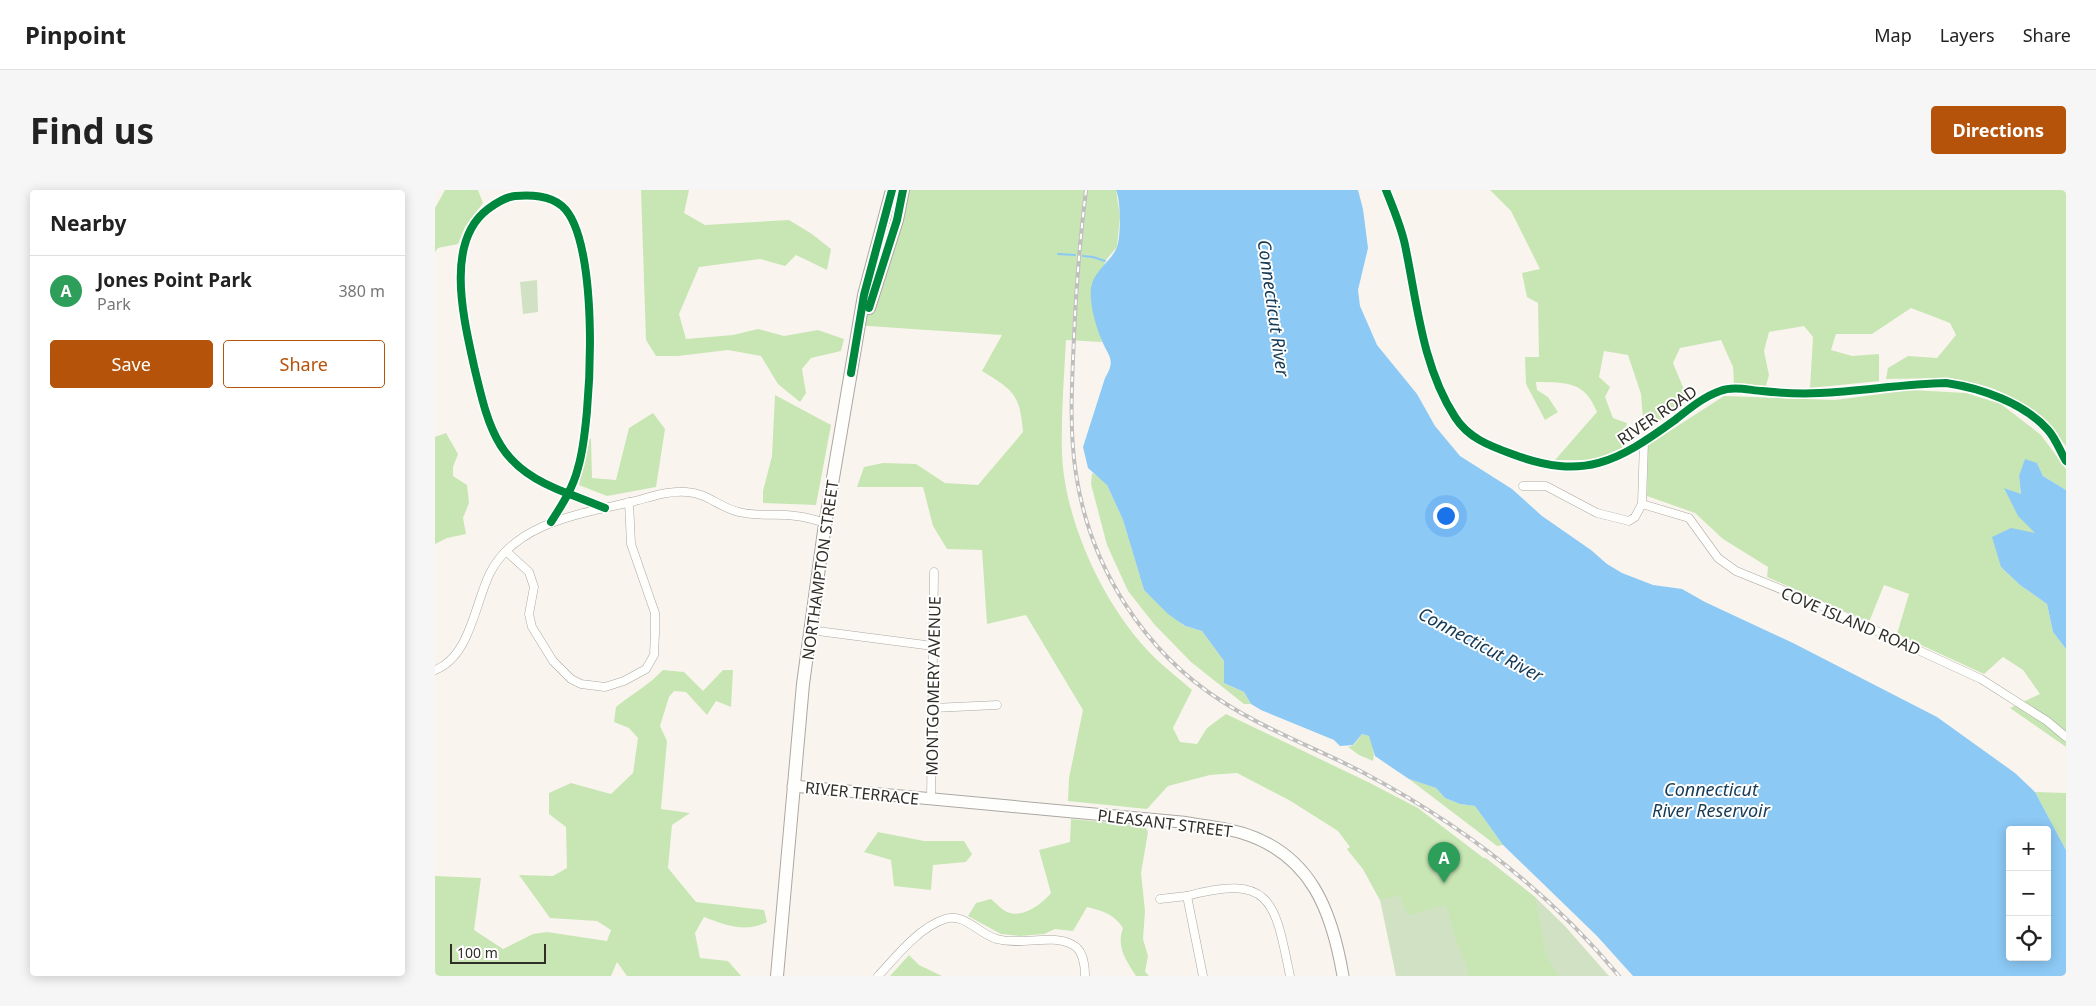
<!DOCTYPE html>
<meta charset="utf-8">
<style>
:root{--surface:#fff;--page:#f6f6f6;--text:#222;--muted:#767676;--line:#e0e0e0;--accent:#b45309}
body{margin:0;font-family:"Noto Sans",sans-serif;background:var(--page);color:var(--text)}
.controls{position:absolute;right:15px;bottom:15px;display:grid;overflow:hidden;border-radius:5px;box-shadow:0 2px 12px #0003}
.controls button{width:45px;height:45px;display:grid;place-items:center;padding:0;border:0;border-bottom:1px solid var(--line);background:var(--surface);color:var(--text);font:25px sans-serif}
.scale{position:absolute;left:15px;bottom:12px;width:96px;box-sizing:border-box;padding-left:5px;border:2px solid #312e28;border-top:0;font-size:14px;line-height:18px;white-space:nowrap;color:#312e28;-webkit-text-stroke:4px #fff;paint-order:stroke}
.you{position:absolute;left:1010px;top:325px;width:18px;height:18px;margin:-12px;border:4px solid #fff;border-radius:50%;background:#1a73e8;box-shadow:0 0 0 8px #1a73e833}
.badge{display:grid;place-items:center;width:32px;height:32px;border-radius:50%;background:var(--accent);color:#fff;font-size:16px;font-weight:700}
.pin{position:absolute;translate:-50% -41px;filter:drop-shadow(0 1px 2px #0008)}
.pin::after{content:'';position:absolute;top:26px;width:18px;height:15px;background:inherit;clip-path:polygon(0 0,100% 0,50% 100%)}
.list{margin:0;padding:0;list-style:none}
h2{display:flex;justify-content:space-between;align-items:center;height:65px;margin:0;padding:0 20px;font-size:21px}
h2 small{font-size:16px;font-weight:400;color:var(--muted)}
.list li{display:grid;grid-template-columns:32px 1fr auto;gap:15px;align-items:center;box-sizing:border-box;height:70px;padding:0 20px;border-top:1px solid var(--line)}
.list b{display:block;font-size:19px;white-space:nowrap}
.list p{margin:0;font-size:16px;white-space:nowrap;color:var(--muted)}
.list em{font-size:16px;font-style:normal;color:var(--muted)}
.actions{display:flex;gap:10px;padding:15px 20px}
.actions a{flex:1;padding:11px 0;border:1px solid var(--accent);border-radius:5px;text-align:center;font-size:18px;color:var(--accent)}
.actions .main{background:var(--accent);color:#fff}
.icon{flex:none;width:28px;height:28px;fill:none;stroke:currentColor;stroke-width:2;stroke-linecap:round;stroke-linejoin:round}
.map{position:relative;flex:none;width:1631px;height:786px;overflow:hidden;border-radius:5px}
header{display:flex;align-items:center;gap:30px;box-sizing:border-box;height:70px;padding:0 25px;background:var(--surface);border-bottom:1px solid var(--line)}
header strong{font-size:24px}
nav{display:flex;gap:28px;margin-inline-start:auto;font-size:18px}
.intro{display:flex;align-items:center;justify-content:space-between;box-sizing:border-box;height:120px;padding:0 30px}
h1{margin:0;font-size:35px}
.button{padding:12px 22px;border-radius:5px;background:var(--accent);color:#fff;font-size:18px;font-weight:700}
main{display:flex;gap:30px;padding:0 30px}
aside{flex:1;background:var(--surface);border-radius:5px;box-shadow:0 2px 12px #0003}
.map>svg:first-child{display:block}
.green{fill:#d0e2c3}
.forest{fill:#c8e6b4}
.water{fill:#8cc9f5;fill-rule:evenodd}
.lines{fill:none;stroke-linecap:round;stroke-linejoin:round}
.stream{stroke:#8cc9f5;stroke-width:2}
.street-casing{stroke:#aba8a2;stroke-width:9}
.secondary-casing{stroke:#aba8a2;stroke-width:13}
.primary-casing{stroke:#aba8a2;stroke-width:14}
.street{stroke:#fefefc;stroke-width:8}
.secondary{stroke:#fefefc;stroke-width:11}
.primary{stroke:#fefefc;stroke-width:12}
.rail-casing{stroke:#c0bfbd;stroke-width:4}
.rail{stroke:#fff;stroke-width:2;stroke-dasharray:5.5;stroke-linecap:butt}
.cycleway-casing{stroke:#fff;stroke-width:11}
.cycleway{stroke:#00873e;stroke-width:8}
.labels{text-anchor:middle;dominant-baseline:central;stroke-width:4;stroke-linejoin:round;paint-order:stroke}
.street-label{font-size:16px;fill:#312e28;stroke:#fff}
.water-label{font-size:18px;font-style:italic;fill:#153a55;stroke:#fff}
</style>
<header>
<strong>Pinpoint</strong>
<nav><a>Map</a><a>Layers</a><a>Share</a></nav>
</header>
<div class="intro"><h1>Find us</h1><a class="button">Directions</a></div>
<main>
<aside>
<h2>Nearby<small></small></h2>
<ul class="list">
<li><span class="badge" style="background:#2e9e5b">A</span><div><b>Jones Point Park</b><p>Park</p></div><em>380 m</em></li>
</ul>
<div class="actions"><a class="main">Save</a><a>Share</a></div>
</aside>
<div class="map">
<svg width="1631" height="786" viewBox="0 0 1631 786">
<rect width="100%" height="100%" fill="#f9f5ee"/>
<g class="green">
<path d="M 102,90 L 103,122 L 88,124 L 85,92 Z"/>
<path d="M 912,659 L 1051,668 L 1100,707 L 1129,735 L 1174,786 L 961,786 L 945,710 L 928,679 Z"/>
</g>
<g class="forest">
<path d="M 10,0 L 43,0 L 48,13 L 30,37 L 23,54 L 3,58 L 0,62 L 0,18 Z"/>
<path d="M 206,0 L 254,0 L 249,23 L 270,35 L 354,30 L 377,44 L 396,59 L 392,80 L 361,65 L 350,76 L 325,69 L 264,77 L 244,124 L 251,149 L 298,145 L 323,139 L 349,146 L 383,140 L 409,149 L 406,161 L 376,168 L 367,179 L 371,203 L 365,212 L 343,194 L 326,166 L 293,160 L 243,166 L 221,166 L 211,150 Z"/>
<path d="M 473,0 L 681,0 L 685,26 L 682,57 L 670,71 L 663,137 L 667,152 L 631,150 C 629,188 626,226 627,264 C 630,333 670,419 720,468 C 731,479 745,489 757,500 L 738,538 L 745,552 L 762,554 L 772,538 L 791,524 L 935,593 L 983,618 L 1100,707 L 1111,765 L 1123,786 L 1033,786 L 1034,781 L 1021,750 L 1011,715 L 973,725 L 964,705 L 945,710 L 928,679 L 912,659 L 915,657 L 903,641 L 854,610 L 802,583 L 775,585 L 733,596 L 712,619 L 633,611 L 634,588 L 648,520 L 591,425 L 552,434 L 547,360 L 512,359 L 498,336 L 488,297 L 422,297 L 429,277 L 448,273 L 481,274 L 510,293 L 543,295 L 588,242 C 585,204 578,200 547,181 L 567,145 L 418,135 Z"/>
<path d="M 1055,0 L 1631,0 L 1631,256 C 1621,245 1612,230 1600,222 C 1550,185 1510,188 1451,189 L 1453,178 L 1473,166 L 1502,168 L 1521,145 L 1515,133 L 1476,118 L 1437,144 L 1401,144 L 1396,160 L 1417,166 L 1444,164 L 1444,191 L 1375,198 L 1378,147 L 1369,136 L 1334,142 L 1329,161 L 1334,185 L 1331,196 L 1299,194 L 1298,177 L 1286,150 L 1245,158 L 1238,173 L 1253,209 L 1209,242 L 1206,204 L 1193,165 L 1169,161 L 1164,187 L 1175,197 L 1170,207 L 1178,228 L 1192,233 L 1187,258 L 1161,270 L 1120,270 L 1162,222 C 1149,190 1131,193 1101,192 L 1102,200 L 1113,207 L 1123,222 L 1110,230 L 1091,194 L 1090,167 L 1104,167 L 1103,113 L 1092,107 L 1087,83 L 1105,79 L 1076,21 Z"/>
<path d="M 1476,200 L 1531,203 L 1566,214 L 1606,245 L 1631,279 L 1631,300 L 1608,286 L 1602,273 L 1584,286 L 1586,305 L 1570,298 L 1601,343 L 1566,377 L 1585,395 L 1612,414 L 1618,442 L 1631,459 L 1631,557 L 1575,518 L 1605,504 L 1588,480 L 1568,467 L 1549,484 L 1462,444 L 1474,404 L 1449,395 L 1434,432 L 1332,387 L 1333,377 L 1288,349 L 1260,323 L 1212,306 L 1213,255 L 1289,206 L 1400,210 Z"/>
<path d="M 340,205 L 396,235 L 381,315 L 328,313 L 328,301 L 337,266 Z"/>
<path d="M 218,223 L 230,239 L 221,297 L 172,306 L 144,295 L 152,253 L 156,248 L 157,288 L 181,290 L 194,238 Z"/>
<path d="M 11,243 L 23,264 L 18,277 L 18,286 L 32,295 L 34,313 L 28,328 L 31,344 L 12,348 L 0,354 L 0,247 Z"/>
<path d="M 657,283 L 666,288 L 672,295 L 688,330 L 709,400 L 749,436 L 767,441 L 789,471 L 789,493 L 809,502 L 816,514 L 809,514 L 756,472 L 719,434 L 693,401 L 672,355 L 656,294 Z"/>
<path d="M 228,480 L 249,482 L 268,501 L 288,480 L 298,480 L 296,517 L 281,511 L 272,525 L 251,502 L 239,501 L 234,507 L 225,536 L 232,551 L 226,619 L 255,623 L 237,635 L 233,678 L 261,712 L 329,720 L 332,732 C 310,743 290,735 269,727 L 260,743 L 265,768 L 293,771 L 306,786 L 192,786 L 182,772 L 176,786 L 0,786 L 0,686 L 46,688 L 39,740 L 68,759 L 98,744 L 112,742 L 172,751 L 176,740 L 162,731 L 115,728 L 84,685 L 118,686 L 132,678 L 131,637 L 114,624 L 114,603 L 136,593 L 176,604 L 198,583 L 203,548 L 194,538 L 179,532 L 181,517 C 197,504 214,495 228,480 Z"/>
<path d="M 927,544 L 934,546 C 938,552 940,564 938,571 L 924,565 L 913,557 L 919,555 Z"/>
<path d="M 974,589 L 1001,598 L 1010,608 L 1025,614 L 1040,616 L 1068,655 L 1062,656 Z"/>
<path d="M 1600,602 L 1631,603 L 1631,660 Z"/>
<path d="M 636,629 L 710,636 L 713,642 L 706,683 L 710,721 L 708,749 L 713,766 L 710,782 L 714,786 L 701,786 C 691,770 681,757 688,738 C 679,724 668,721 652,717 L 638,741 L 620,739 L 609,744 L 585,746 L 566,744 L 533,726 L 541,713 L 556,709 C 561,713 569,722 575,723 C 590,727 608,713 616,703 L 604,660 L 635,652 Z"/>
<path d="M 443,642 L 489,651 L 529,651 L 537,664 L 531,672 L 498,675 L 496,700 L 459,696 L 456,670 L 429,662 Z"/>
<path d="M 474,765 L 484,775 L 507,786 L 455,786 Z"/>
</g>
<g class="water">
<path d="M 681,0 L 923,0 L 928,19 L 933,58 L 923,100 L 925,116 L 942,155 L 982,204 L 1000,236 L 1025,266 L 1077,299 L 1107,326 L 1156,360 L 1172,374 L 1187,383 L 1218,395 L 1247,399 L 1270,412 L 1358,453 L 1502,527 L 1580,583 L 1600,602 L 1631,660 L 1631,786 L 1198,786 L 1162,746 L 1068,655 L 1040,616 L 1025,614 L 1010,608 L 1001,598 L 974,589 L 959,579 L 940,566 L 934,546 L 927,544 L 918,555 L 905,556 L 899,550 L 826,520 L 816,514 L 809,502 L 789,493 L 789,471 L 767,441 L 750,436 L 733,424 L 709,400 L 688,330 L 672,295 L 653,278 L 648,257 L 670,188 C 681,170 674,167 667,151 C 661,137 654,113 656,98 C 658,81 677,71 682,57 C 686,45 686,11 681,0 ZM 1575,640 L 1612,640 L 1612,767 L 1575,767 Z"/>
<path d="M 1590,269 L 1602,273 L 1608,286 L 1631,300 L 1631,459 L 1618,442 L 1612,414 L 1585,395 L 1566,377 L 1557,347 L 1576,338 L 1600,343 L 1583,326 L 1569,298 L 1586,304 L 1584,286 Z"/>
</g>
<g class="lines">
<g class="stream">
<path d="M 623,64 L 640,65"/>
<path d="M 648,66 L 658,67 L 670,71"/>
</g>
<g class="street-casing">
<g id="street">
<path d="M 951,0 C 958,18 966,36 970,55 C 982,112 987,176 1020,227 C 1033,248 1055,256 1077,264 C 1149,291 1182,272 1240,230 C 1254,219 1268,207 1285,201 C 1298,196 1313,200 1327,201 C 1346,203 1365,204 1385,203 C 1427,201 1469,194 1511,193 C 1546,198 1589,213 1613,240 C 1621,249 1625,261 1631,271"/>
<path d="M 1088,296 L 1111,296 L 1162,323 L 1194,331 L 1200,327 L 1207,314 L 1209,251"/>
<path d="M 1207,314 L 1254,328 L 1283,368 L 1301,381 L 1385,415 L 1546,489 L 1612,531 L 1631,547"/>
<path d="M 116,332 C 127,315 138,298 143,278 C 157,231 166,49 127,16 C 114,5 96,5 80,6 C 70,7 61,13 53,19 C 9,52 29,130 39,176 C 55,244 63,278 134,304 L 137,305 L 170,318"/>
<path d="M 71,361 L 94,382 L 99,397 L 94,424 L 97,437 L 118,471 L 136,489 L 146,494 L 170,497 L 189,491 L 211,479 L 219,465 L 220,443 L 220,423 L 196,354 L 194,312"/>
<path d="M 375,440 L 498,456"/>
<path d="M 0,480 C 35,467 40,413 55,383 C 81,332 146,324 196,312 C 213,308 233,300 252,302 C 272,303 285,318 304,322 C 323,327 342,323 361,326 C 371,327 381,330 391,333"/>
<path d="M 498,518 L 562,515"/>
<path d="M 496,610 L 499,382"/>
<path d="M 725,709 L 752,706"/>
<path d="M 443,786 C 462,766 483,738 510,729 C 529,722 545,745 562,749 C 586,756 617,743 638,755 C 648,760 650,776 650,786"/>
<path d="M 768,786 L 752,706 C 837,683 840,712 855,786"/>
</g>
</g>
<g class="secondary-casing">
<path id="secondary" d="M 358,596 L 746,632 C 766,635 787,637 807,643 C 876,664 897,721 908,786"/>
</g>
<g class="primary-casing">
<g id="primary">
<path d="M 434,118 L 462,30 L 468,0"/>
<path d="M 342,786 L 368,494 L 389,341 L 429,105 L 457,0"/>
</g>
</g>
<use href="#street" class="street"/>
<use href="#secondary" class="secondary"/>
<use href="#primary" class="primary"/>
<g class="rail-casing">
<path id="rail" d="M 651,0 C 645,49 641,98 639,147 C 637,193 634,239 641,284 C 655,377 709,462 788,512 C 833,541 883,559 929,583 C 1026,634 1114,702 1184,786"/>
</g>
<use href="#rail" class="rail"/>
<g class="cycleway-casing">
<g id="cycleway">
<path d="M 951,0 C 958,18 966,36 970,55 C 982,112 987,176 1020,227 C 1033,248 1055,256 1077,264 C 1149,291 1182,272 1240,230 C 1254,219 1268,207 1285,201 C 1298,196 1313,200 1327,201 C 1346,203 1365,204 1385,203 C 1427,201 1469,194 1511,193 C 1546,198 1589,213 1613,240 C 1621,249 1625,261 1631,271"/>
<path d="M 434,118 L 462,30 L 468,0"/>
<path d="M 416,183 L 429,105 L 457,0"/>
<path d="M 116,332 C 127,315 138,298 143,278 C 157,231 166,49 127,16 C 114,5 96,5 80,6 C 70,7 61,13 53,19 C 9,52 29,130 39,176 C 55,244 63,278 134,304 L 137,305 L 170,318"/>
</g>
</g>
<use href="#cycleway" class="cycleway"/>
</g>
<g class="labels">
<g class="street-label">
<text transform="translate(1222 225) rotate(-34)">RIVER ROAD</text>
<text transform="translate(385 380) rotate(-82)">NORTHAMPTON STREET</text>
<text transform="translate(1416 431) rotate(23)">COVE ISLAND ROAD</text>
<text transform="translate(498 496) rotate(-89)">MONTGOMERY AVENUE</text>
<text transform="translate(427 603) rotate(6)">RIVER TERRACE</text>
<text transform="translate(730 633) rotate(7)">PLEASANT STREET</text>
</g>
<g class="water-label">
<text transform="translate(839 118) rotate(82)">Connecticut River</text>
<text transform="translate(1046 454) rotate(28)">Connecticut River</text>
<text x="1276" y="599">Connecticut<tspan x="1276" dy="21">River Reservoir</tspan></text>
</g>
</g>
</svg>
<div class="controls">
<button>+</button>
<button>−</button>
<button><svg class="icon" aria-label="locate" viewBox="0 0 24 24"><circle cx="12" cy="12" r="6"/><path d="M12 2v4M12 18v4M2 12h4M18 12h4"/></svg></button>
</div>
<div class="scale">100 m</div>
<div class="you"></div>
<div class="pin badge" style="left:1009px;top:693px;background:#2e9e5b">A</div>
</div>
</main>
